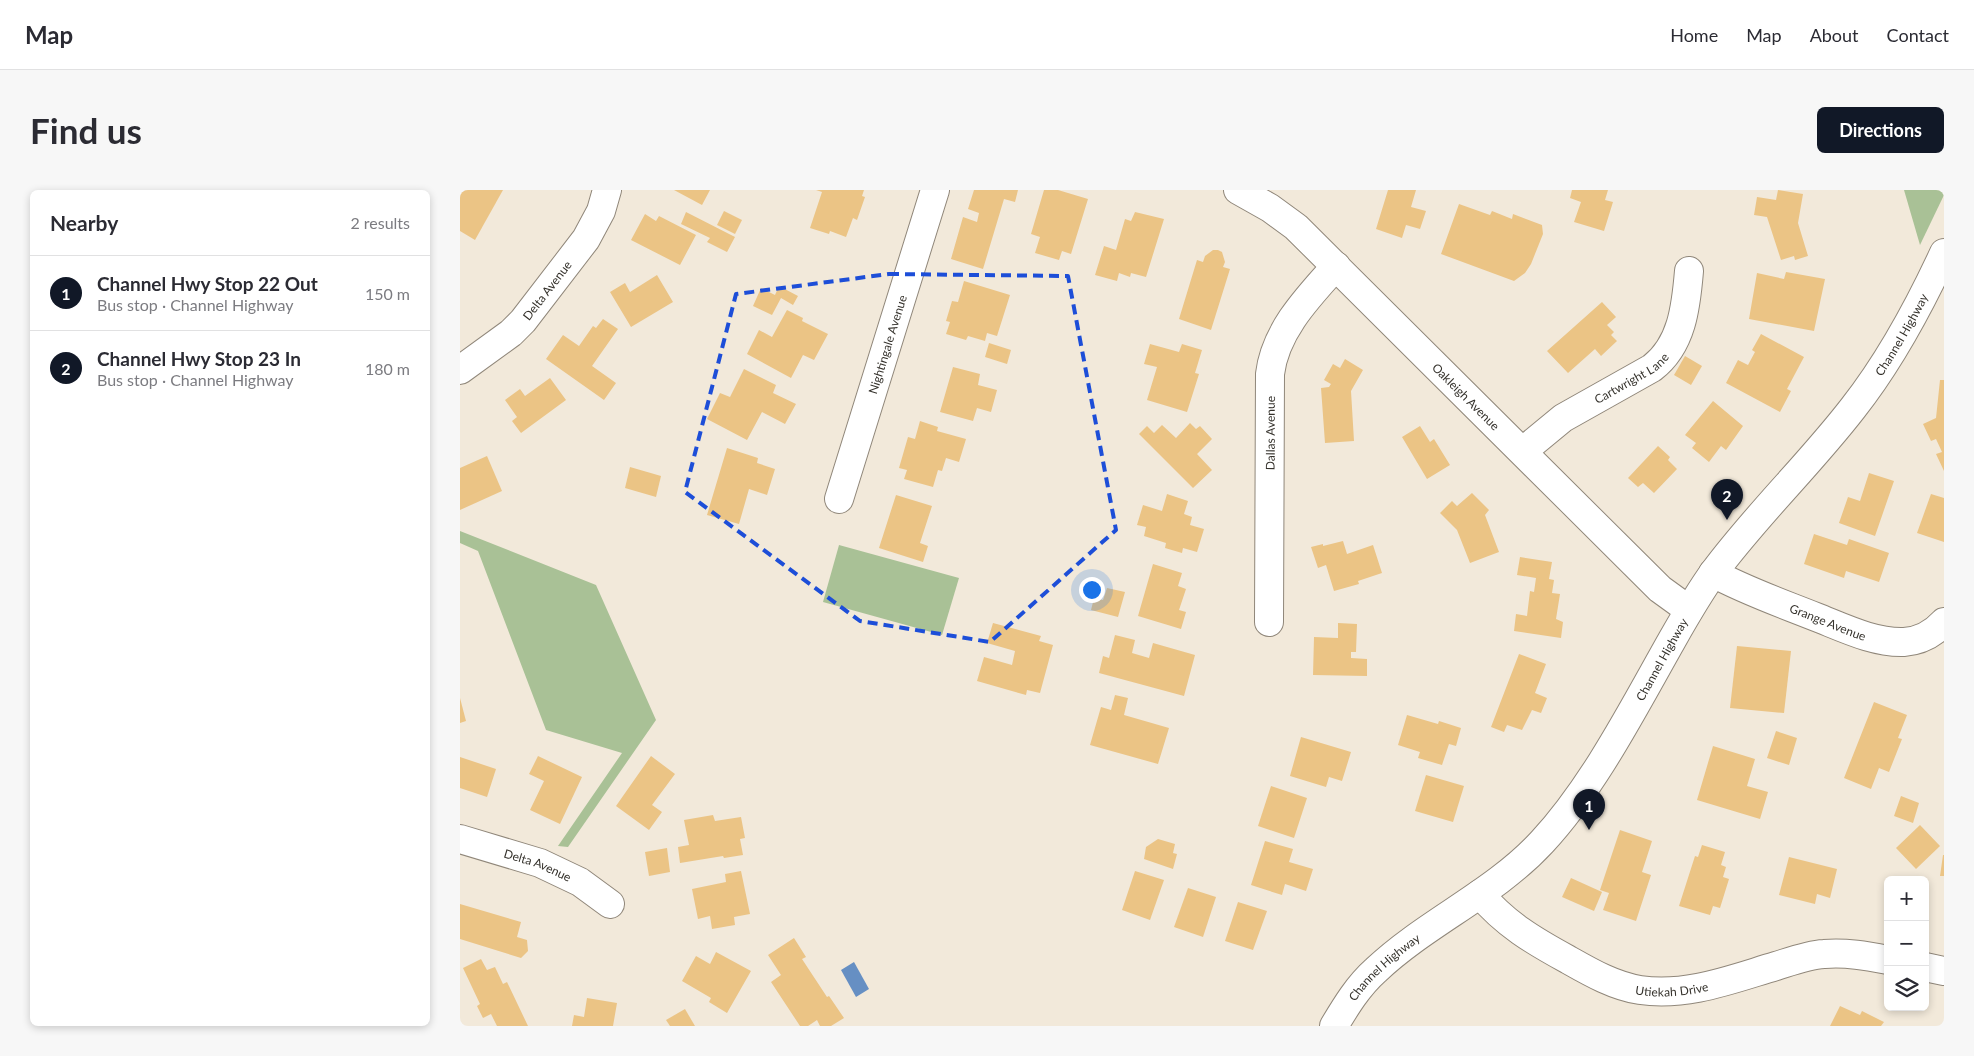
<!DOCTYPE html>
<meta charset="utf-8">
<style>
:root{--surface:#fff;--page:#f7f7f7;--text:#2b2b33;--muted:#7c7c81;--line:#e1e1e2;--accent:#111827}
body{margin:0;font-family:Lato,sans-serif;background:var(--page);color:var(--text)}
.controls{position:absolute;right:15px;bottom:15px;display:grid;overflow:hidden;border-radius:8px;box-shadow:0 2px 8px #0003}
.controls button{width:45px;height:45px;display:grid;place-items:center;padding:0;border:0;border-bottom:1px solid var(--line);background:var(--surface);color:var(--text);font:25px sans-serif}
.you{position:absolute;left:631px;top:399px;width:18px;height:18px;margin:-12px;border:4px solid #fff;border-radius:50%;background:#1a73e8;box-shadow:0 0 0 8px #1a73e833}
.badge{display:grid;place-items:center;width:32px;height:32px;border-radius:50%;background:var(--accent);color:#fff;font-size:16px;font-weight:700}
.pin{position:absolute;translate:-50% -41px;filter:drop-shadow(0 1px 2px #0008)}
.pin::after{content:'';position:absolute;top:26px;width:18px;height:15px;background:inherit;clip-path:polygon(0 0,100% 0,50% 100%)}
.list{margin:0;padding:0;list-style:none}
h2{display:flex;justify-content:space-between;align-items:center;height:65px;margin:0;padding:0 20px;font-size:21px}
h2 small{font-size:16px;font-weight:400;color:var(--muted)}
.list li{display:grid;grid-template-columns:32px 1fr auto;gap:15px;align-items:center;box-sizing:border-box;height:75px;padding:0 20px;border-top:1px solid var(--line)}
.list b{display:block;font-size:19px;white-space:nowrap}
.list p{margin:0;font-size:16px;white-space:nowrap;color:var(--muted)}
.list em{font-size:16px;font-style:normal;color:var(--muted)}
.icon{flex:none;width:28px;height:28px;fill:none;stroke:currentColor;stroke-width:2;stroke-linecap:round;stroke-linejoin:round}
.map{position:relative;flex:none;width:1484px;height:836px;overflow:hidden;border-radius:8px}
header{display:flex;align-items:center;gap:30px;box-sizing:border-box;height:70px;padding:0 25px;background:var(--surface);border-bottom:1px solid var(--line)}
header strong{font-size:24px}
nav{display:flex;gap:28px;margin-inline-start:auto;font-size:18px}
.intro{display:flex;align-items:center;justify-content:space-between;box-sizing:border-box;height:120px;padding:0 30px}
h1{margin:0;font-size:35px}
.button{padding:12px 22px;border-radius:8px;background:var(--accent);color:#fff;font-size:18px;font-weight:700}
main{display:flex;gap:30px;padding:0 30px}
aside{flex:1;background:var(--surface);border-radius:8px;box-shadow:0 2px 8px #0003}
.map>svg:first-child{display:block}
.green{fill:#a9c196}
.water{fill:#668fc3}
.building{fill:#ebc485}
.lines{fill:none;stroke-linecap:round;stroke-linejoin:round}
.street-casing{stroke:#90877a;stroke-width:30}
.primary-casing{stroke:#90877a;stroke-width:30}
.street{stroke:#fff;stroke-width:28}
.primary{stroke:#fff;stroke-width:28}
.marked{fill:none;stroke:#1d4ed8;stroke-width:4;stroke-dasharray:10 6;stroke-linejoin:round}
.labels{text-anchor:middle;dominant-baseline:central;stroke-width:4;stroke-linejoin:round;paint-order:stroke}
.street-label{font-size:12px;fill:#35322c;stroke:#f2e9da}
</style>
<header>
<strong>Map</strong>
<nav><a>Home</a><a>Map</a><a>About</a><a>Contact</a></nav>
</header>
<div class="intro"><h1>Find us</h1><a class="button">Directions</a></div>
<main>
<aside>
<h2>Nearby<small>2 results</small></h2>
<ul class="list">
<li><span class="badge">1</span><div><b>Channel Hwy Stop 22 Out</b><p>Bus stop · Channel Highway</p></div><em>150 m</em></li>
<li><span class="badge">2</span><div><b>Channel Hwy Stop 23 In</b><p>Bus stop · Channel Highway</p></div><em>180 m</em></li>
</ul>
</aside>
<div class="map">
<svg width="1484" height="836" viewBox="0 0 1484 836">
<rect width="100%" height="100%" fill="#f2e9da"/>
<g class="green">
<path d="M 1444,0 L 1484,0 L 1484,5 L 1460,55 Z"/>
<path d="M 0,341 L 136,395 L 196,530 L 108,657 L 98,656 L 162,563 L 86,540 L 18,361 L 0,353 Z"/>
<path d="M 379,355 L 499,388 L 482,445 L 363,412 Z"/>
</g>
<path class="water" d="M 394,772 L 409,799 L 396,807 L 381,780 Z"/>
<g class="building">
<path d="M 0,0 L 43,0 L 15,50 L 0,41 Z"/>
<path d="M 214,0 L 250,0 L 242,15 Z"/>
<path d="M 356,0 L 404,0 L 402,6 L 405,7 L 397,30 L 393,28 L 386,47 L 370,41 L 369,44 L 350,38 L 362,2 Z"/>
<path d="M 514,0 L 558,0 L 555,12 L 544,9 L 523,79 L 491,69 L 503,27 L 517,32 L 519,23 L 508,19 Z"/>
<path d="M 584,0 L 598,0 L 628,9 L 611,64 L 602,61 L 599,70 L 575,63 L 580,47 L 571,44 Z"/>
<path d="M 928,0 L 956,0 L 951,17 L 966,21 L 960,39 L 946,35 L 942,48 L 916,39 Z"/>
<path d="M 1112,0 L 1148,0 L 1145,10 L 1153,12 L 1144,41 L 1114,32 L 1121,12 L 1110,8 Z"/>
<path d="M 1318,0 L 1343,4 L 1338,33 L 1348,66 L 1335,70 L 1334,66 L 1321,70 L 1307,27 L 1294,25 L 1297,7 L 1316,10 Z"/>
<path d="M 999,14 L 1030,25 L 1032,21 L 1052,29 L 1053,24 L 1082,35 L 1083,44 L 1071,74 L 1065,83 L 1054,91 L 981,64 Z"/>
<path d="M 264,21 L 282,30 L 275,44 L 257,35 Z"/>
<path d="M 226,22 L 275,47 L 267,62 L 247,52 L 250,48 L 221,34 Z"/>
<path d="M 675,22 L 704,29 L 686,87 L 671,83 L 670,87 L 659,83 L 657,91 L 635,85 L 644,56 L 656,60 L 665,29 L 671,31 Z"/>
<path d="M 185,24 L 196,31 L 199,26 L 236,45 L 220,75 L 171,50 Z"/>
<path d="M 753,60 L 758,60 L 762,62 L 765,72 L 763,77 L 770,79 L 751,140 L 719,129 L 737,70 L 743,72 L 745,66 Z"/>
<path d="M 1326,82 L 1365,89 L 1354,141 L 1289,129 L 1297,83 L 1324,89 Z"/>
<path d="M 197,85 L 213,112 L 171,137 L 150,102 L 165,93 L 170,102 Z"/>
<path d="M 504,91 L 550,105 L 537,146 L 527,143 L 525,151 L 508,146 L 506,150 L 486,144 L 490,132 L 486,131 L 492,111 L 498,112 Z"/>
<path d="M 319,96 L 338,106 L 333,115 L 321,108 L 312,125 L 293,116 L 301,98 L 315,105 Z"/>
<path d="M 1142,112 L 1156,127 L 1147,135 L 1154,142 L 1151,145 L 1157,151 L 1141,166 L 1135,159 L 1108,183 L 1087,161 Z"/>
<path d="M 327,120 L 343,128 L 342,131 L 368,144 L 354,170 L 343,165 L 331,188 L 287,164 L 299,140 L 312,147 Z"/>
<path d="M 143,129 L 158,139 L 132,176 L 156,193 L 144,210 L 86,169 L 103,145 L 119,156 L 133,136 L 136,138 Z"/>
<path d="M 1301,144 L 1344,167 L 1327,199 L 1331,201 L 1320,222 L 1266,193 L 1278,170 L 1288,175 L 1295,162 L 1292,160 Z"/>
<path d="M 529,153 L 551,160 L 547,174 L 525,167 Z"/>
<path d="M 690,154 L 719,162 L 722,154 L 742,160 L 735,183 L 739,184 L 727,222 L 687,210 L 697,177 L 684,174 Z"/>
<path d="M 1225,166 L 1242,176 L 1231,195 L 1214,185 Z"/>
<path d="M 885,169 L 903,180 L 891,201 L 894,251 L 865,253 L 861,198 L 869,197 L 871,194 L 864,190 L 873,174 L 880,178 Z"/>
<path d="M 493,177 L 520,184 L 518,195 L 537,200 L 531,222 L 517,218 L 513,231 L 480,222 Z"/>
<path d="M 284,179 L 316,195 L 313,203 L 336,214 L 325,234 L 302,222 L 287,250 L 247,229 L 260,203 L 270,207 Z"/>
<path d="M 90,188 L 106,210 L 61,243 L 52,231 L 57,227 L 45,210 L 60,199 L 65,206 Z"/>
<path d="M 1480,190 L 1484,190 L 1484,281 L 1476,264 L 1482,262 L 1476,249 L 1471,251 L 1463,234 L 1476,228 Z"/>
<path d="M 1253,211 L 1283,236 L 1266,260 L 1261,256 L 1249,272 L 1232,258 L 1236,253 L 1225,245 Z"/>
<path d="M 460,231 L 478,237 L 477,241 L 506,249 L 499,272 L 486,268 L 482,281 L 478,280 L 473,297 L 444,289 L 447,280 L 439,278 L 448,247 L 455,249 Z"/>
<path d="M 730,233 L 736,239 L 740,236 L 752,249 L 737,264 L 752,280 L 733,298 L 679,244 L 687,236 L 694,243 L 702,235 L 716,248 Z"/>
<path d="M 960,236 L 970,252 L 974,249 L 990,275 L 967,289 L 942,247 Z"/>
<path d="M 1198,256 L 1210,267 L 1208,270 L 1217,279 L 1194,303 L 1183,293 L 1178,297 L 1168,288 Z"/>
<path d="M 267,258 L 298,268 L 297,273 L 315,279 L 307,305 L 289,299 L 279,334 L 247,325 Z"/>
<path d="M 27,266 L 42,301 L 0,320 L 0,278 Z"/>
<path d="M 170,277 L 201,286 L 196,307 L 165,298 Z"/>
<path d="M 1409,283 L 1434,291 L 1415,346 L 1379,333 L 1388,307 L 1400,311 Z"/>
<path d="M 1012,303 L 1029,320 L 1025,325 L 1039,362 L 1010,373 L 997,340 L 980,323 L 992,311 L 997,316 Z"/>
<path d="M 707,304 L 728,311 L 724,324 L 732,327 L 730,335 L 744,339 L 737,362 L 723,358 L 722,363 L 705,358 L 706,353 L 684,346 L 686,337 L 677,335 L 683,315 L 702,321 Z"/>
<path d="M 1471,304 L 1484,308 L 1484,352 L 1457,343 Z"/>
<path d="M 436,305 L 472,316 L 460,353 L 468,356 L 463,372 L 419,358 Z"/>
<path d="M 1354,344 L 1387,355 L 1389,349 L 1429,363 L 1419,392 L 1386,381 L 1384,388 L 1344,374 Z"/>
<path d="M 883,351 L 887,364 L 913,355 L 922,383 L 898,391 L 899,394 L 874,401 L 866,375 L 858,378 L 851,357 L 863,354 L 863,356 Z"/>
<path d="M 1060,367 L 1092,372 L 1089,389 L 1094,390 L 1092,403 L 1100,404 L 1096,429 L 1103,432 L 1101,448 L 1054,441 L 1056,424 L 1067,426 L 1070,401 L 1074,402 L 1076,388 L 1057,385 Z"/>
<path d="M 693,374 L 722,383 L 718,396 L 726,399 L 719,420 L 726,422 L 721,439 L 678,426 Z"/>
<path d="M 647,398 L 665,402 L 658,427 L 631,420 L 634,408 L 643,410 Z"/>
<path d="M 533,433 L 581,446 L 579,451 L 593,455 L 580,503 L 567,500 L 566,505 L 517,491 L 524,467 L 552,475 L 555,461 L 527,453 Z"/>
<path d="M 878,433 L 897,434 L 896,462 L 891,462 L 891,468 L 907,469 L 907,486 L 853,485 L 854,447 L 878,448 Z"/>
<path d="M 655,445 L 675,450 L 672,463 L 689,468 L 693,453 L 735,465 L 724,506 L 639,483 L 643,466 L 649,468 Z"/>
<path d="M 1277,456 L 1331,461 L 1324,523 L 1270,518 Z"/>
<path d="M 1059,464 L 1086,474 L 1075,503 L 1087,508 L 1081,523 L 1072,520 L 1062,540 L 1047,535 L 1044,542 L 1031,537 Z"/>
<path d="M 655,505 L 668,508 L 664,525 L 709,538 L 698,574 L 630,555 L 641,517 L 651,520 Z"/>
<path d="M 0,508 L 6,531 L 0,533 Z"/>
<path d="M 1414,512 L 1447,525 L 1438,548 L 1442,549 L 1429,582 L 1419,578 L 1411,599 L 1384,588 Z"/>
<path d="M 947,525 L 978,534 L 979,531 L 1001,538 L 996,556 L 989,554 L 982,575 L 958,568 L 960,562 L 938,555 Z"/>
<path d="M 1316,541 L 1337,548 L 1329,575 L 1307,568 Z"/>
<path d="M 841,547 L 891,562 L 882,591 L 869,587 L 866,597 L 830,586 Z"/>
<path d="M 1253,556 L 1295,569 L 1287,596 L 1308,602 L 1300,629 L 1237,610 Z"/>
<path d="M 78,566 L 122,587 L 100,634 L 70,620 L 84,591 L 69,584 Z"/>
<path d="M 191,566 L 215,584 L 192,615 L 202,622 L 189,640 L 156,616 Z"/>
<path d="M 0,567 L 36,579 L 27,607 L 0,598 Z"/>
<path d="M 966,585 L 1004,596 L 993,632 L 955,621 Z"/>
<path d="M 811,596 L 847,608 L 834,648 L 798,636 Z"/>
<path d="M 1441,606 L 1459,613 L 1453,633 L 1434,626 Z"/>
<path d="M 253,625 L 255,631 L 281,627 L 285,648 L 280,649 L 283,665 L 264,668 L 263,666 L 220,673 L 218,657 L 229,655 L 224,630 Z"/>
<path d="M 1460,635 L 1480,656 L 1456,679 L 1436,658 Z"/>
<path d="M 1160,640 L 1192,651 L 1182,682 L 1191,685 L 1176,731 L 1143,720 L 1149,703 L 1140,700 Z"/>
<path d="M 698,649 L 715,654 L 713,663 L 717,664 L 713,679 L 684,669 L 686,657 Z"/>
<path d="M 805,651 L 833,659 L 829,672 L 853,679 L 846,701 L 825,694 L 822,705 L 791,695 Z"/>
<path d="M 1242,655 L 1265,662 L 1261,675 L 1266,677 L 1263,687 L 1269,689 L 1260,718 L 1253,716 L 1250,725 L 1219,716 L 1235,666 L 1238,667 Z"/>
<path d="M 207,658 L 210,682 L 189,686 L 185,662 Z"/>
<path d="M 1483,665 L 1484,665 L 1484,686 L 1480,686 Z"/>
<path d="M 1329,667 L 1377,679 L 1370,708 L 1357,704 L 1355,714 L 1319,705 Z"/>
<path d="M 281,681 L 290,724 L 274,727 L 275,735 L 252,739 L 250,726 L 238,729 L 232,699 L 266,692 L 265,684 Z"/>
<path d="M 675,681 L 704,690 L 690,730 L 662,720 Z"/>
<path d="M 1111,688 L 1142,702 L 1134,721 L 1102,707 Z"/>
<path d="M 728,698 L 756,707 L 743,747 L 714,737 Z"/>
<path d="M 778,712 L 807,721 L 793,760 L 765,751 Z"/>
<path d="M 0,714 L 61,732 L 57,747 L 67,750 L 68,761 L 61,768 L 0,749 Z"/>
<path d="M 334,748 L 346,767 L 342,769 L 367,807 L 369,806 L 384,828 L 371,836 L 360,836 L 357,830 L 348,836 L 340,836 L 311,792 L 321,785 L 308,765 Z"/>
<path d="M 256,762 L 291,781 L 267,823 L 249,812 L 251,808 L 222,791 L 236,766 L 250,774 Z"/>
<path d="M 21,769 L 27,780 L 35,777 L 43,794 L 47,792 L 68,836 L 37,836 L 31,824 L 23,828 L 17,816 L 20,814 L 3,778 Z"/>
<path d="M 127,808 L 157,813 L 153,836 L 112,836 L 114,825 L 124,827 Z"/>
<path d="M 1380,816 L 1400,825 L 1402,821 L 1424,832 L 1421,836 L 1370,836 Z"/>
<path d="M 225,819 L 235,836 L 210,836 L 206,830 Z"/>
</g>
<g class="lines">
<g class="street-casing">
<g id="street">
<path id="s1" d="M 778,0 L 810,18 L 836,37 L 1200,399 L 1229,420"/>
<path id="s2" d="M 0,180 L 51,143 L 63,131 L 126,49 L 141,21 L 147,0"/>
<path id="s3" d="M 1063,261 L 1103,228 L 1192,178 C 1222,155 1226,117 1229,81"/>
<path id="s4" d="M 379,309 L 475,0"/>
<path id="s5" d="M 1253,383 C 1286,401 1321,413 1356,427 C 1384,438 1414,453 1444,452 C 1460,451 1474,443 1484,432"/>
<path id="s6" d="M 809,432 L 810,184 C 815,141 848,107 876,76"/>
<path id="s7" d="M 0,649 L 80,673 L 120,692 L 150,714"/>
<path id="s8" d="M 1020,704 C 1045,734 1074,751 1107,769 C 1130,782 1154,796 1180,800 C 1227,807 1272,789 1316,776 C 1332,771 1348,765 1364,764 C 1386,762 1407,766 1428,770"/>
<path d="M 1465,777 L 1484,781"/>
</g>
</g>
<g class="primary-casing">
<g id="primary">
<path id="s9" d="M 874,836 C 886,816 898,796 916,780 C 967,732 1034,704 1082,652 C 1134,596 1174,517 1212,450 C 1225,427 1238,404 1254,382 C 1297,324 1349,275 1393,218 C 1430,171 1459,117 1484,63"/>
</g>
</g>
<use href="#street" class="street"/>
<use href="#primary" class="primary"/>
</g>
<path class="marked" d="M 429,84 L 608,86 L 656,340 L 530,452 L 400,431 L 225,302 L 276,104 Z"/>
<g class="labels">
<g class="street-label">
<text stroke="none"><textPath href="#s2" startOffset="119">Delta Avenue</textPath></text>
<text stroke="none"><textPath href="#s9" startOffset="904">Channel Highway</textPath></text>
<text stroke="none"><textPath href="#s4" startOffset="162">Nightingale Avenue</textPath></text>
<text stroke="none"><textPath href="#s3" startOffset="131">Cartwright Lane</textPath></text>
<text stroke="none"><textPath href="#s1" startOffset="309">Oakleigh Avenue</textPath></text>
<text stroke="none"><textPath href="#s6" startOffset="189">Dallas Avenue</textPath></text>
<text stroke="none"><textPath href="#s5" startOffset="125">Grange Avenue</textPath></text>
<text stroke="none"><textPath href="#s9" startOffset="499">Channel Highway</textPath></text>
<text stroke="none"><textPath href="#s7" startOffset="82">Delta Avenue</textPath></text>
<text stroke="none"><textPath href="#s9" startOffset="78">Channel Highway</textPath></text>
<text stroke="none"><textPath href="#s8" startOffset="221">Utiekah Drive</textPath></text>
</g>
</g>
</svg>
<div class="controls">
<button>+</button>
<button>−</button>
<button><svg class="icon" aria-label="layers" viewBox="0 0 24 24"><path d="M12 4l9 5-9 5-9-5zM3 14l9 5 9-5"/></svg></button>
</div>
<div class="you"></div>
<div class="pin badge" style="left:1129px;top:640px">1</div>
<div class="pin badge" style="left:1267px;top:330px">2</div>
</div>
</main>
